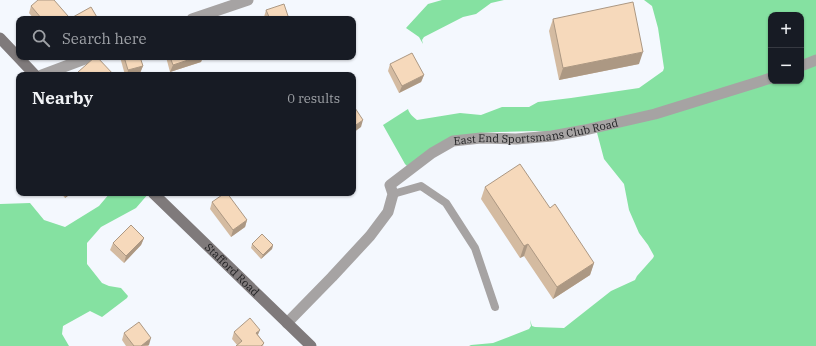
<!DOCTYPE html>
<meta charset="utf-8">
<style>
:root{--surface:#171b24;--page:#20242c;--text:#f1f3f6;--muted:#9ea1a6;--line:#363941}
body{margin:0;font-family:"IBM Plex Serif",serif;background:var(--page);color:var(--text)}
.controls{position:absolute;right:12px;top:12px;display:grid;overflow:hidden;border-radius:8px;box-shadow:0 1px 3px #0004}
.controls button{width:36px;height:36px;display:grid;place-items:center;padding:0;border:0;border-bottom:1px solid var(--line);background:var(--surface);color:var(--text);font:20px sans-serif}
.list{margin:0;padding:0;list-style:none}
h2{display:flex;justify-content:space-between;align-items:center;height:52px;margin:0;padding:0 16px;font-size:17px}
h2 small{font-size:13px;font-weight:400;color:var(--muted)}
.icon{flex:none;width:22px;height:22px;fill:none;stroke:currentColor;stroke-width:2;stroke-linecap:round;stroke-linejoin:round}
.map{position:relative;flex:none;width:816px;height:346px;overflow:hidden}
.search{position:absolute;background:var(--surface);box-shadow:0 1px 3px #0004;left:16px;top:16px;width:340px;height:44px;display:flex;align-items:center;gap:10px;box-sizing:border-box;padding:0 14px;border-radius:8px;color:var(--muted);font-size:15px}
.panel{position:absolute;background:var(--surface);box-shadow:0 1px 3px #0004;left:16px;top:72px;width:340px;height:124px;border-radius:8px}
.map>svg:first-child{display:block}
.forest{fill:#85e1a1;fill-rule:evenodd}
.lines{fill:none;stroke-linecap:round;stroke-linejoin:round}
.service{stroke:#a6a3a3;stroke-width:8}
.minor{stroke:#a6a3a3;stroke-width:11}
.secondary{stroke:#7f7a7b;stroke-width:11}
.wall{fill:#d4bba1}
.shaded-wall{fill:#ac9883}
.building{fill:#f6d9bb;stroke:#ac9883}
.labels{text-anchor:middle;dominant-baseline:central;stroke-width:3.5;stroke-linejoin:round;paint-order:stroke}
.street-label{font-size:11px;fill:#202123;stroke:#fff}
</style>
<div class="map">
<svg width="816" height="346" viewBox="0 0 816 346">
<rect width="100%" height="100%" fill="#f4f8fe"/>
<g class="forest">
<path d="M 442,0 L 504,0 L 491,3 L 476,14 L 463,17 L 424,37 L 422,40 L 423,44 L 419,37 L 406,28 L 428,4 Z"/>
<path d="M 644,0 L 816,0 L 816,346 L 469,346 L 471,345 L 493,343 L 529,329 L 531,326 L 530,320 L 532,326 L 535,327 L 564,328 L 611,291 L 635,280 L 637,276 L 653,258 L 654,256 L 653,254 L 648,245 L 639,233 L 629,210 L 624,184 L 604,159 L 595,125 L 557,133 L 536,131 L 497,132 L 480,133 L 409,168 L 405,164 L 383,125 L 408,109 C 409,113 413,117 417,120 L 460,113 L 481,115 L 502,107 L 529,107 L 538,102 L 571,98 L 639,88 L 663,71 L 664,68 L 658,28 L 652,6 ZM 771,15 L 801,15 L 801,81 L 771,81 Z"/>
<path d="M 110,193 L 149,193 L 136,208 L 101,227 L 87,243 L 87,264 L 102,283 L 109,286 L 121,288 L 128,296 L 127,298 L 102,317 L 90,311 L 63,326 L 62,334 L 69,346 L 0,346 L 0,204 L 30,203 L 44,220 L 65,227 L 99,206 Z"/>
</g>
<g class="lines">
<path class="service" d="M 393,194 L 421,186 L 446,203 L 475,248 L 495,307"/>
<g class="minor">
<path d="M 192,19 L 248,0"/>
<path d="M 801,66 L 816,60"/>
<path d="M 42,75 L 90,57"/>
<path id="s1" d="M 287,323 L 332,277 L 370,236 L 388,212 L 393,194 L 390,185 L 432,153 L 453,141 L 481,138 L 516,139 L 552,136 L 585,130 L 655,114 L 771,78"/>
</g>
<g class="secondary">
<path d="M 0,38 L 35,75"/>
<path id="s2" d="M 153,193 L 311,346"/>
</g>
</g>
<g class="wall">
<path d="M 31,6 L 67,19 L 34,19 L 29,13 Z"/>
<path d="M 266,10 L 289,19 L 264,19 L 264,17 Z"/>
<path d="M 553,19 L 639,64 L 559,80 L 549,31 Z"/>
<path d="M 120,57 L 140,57 L 143,66 L 140,73 L 134,75 L 125,75 Z"/>
<path d="M 166,57 L 203,57 L 201,62 L 170,72 Z"/>
<path d="M 390,64 L 424,75 L 421,82 L 399,93 L 388,71 Z"/>
<path d="M 485,187 L 550,208 L 594,263 L 590,275 L 553,299 L 524,256 L 520,258 L 481,199 Z"/>
<path d="M 61,193 L 72,193 L 65,198 Z"/>
<path d="M 212,202 L 247,220 L 245,227 L 231,237 L 210,209 Z"/>
<path d="M 144,238 L 141,245 L 124,263 L 110,250 L 113,243 Z"/>
<path d="M 252,244 L 273,245 L 272,249 L 261,259 L 251,248 Z"/>
<path d="M 234,332 L 258,335 L 264,343 L 263,346 L 236,346 L 237,345 L 232,339 Z"/>
<path d="M 124,333 L 149,345 L 148,346 L 126,346 L 122,340 Z"/>
</g>
<g class="shaded-wall">
<path d="M 643,52 L 639,64 L 559,80 L 563,68 Z"/>
<path d="M 197,57 L 203,57 L 201,62 L 170,72 L 173,65 Z"/>
<path d="M 143,66 L 140,73 L 134,75 L 127,75 L 128,70 Z"/>
<path d="M 424,75 L 421,82 L 399,93 L 402,86 Z"/>
<path d="M 363,120 L 361,127 L 353,133 L 353,127 Z"/>
<path d="M 67,193 L 72,193 L 65,198 Z"/>
<path d="M 247,220 L 245,227 L 231,237 L 233,230 Z"/>
<path d="M 144,238 L 141,245 L 124,263 L 126,256 Z"/>
<path d="M 528,244 L 524,256 L 520,258 L 524,246 Z"/>
<path d="M 273,245 L 272,249 L 261,259 L 263,255 Z"/>
<path d="M 594,263 L 590,275 L 553,299 L 557,287 Z"/>
<path d="M 260,330 L 257,337 L 256,333 Z"/>
<path d="M 151,338 L 149,345 L 141,346 Z"/>
</g>
<g class="building">
<path d="M 38,0 L 54,0 L 68,16 L 64,19 L 42,19 L 31,6 Z"/>
<path d="M 633,2 L 643,52 L 563,68 L 553,19 Z"/>
<path d="M 284,4 L 289,19 L 270,19 L 266,10 Z"/>
<path d="M 91,7 L 98,19 L 74,19 L 73,17 Z"/>
<path d="M 412,53 L 424,75 L 402,86 L 390,64 Z"/>
<path d="M 95,57 L 97,57 L 114,75 L 81,75 L 78,72 Z"/>
<path d="M 124,57 L 140,57 L 143,66 L 128,70 Z"/>
<path d="M 170,57 L 197,57 L 173,65 Z"/>
<path d="M 353,105 L 363,120 L 353,127 Z"/>
<path d="M 520,164 L 550,208 L 555,204 L 594,263 L 557,287 L 528,244 L 524,246 L 485,187 Z"/>
<path d="M 225,193 L 227,193 L 247,220 L 233,230 L 212,202 Z"/>
<path d="M 131,225 L 144,238 L 126,256 L 113,243 Z"/>
<path d="M 262,234 L 273,245 L 263,255 L 252,244 Z"/>
<path d="M 250,318 L 260,330 L 256,333 L 264,343 L 261,346 L 236,346 L 242,341 L 234,332 Z"/>
<path d="M 139,322 L 151,338 L 141,346 L 134,346 L 124,333 Z"/>
</g>
<g class="labels">
<g class="street-label">
<text stroke="none"><textPath href="#s1" startOffset="339">East End Sportsmans Club Road</textPath></text>
<text stroke="none"><textPath href="#s2" startOffset="110">Stafford Road</textPath></text>
</g>
</g>
</svg>
<div class="controls">
<button>+</button>
<button>−</button>
</div>
<div class="search"><svg class="icon" aria-label="search" viewBox="0 0 24 24"><circle cx="10" cy="10" r="6"/><path d="M15 15l6 6"/></svg>Search here</div>
<section class="panel">
<h2>Nearby<small>0 results</small></h2>
<ul class="list">
</ul>
</section>
</div>
